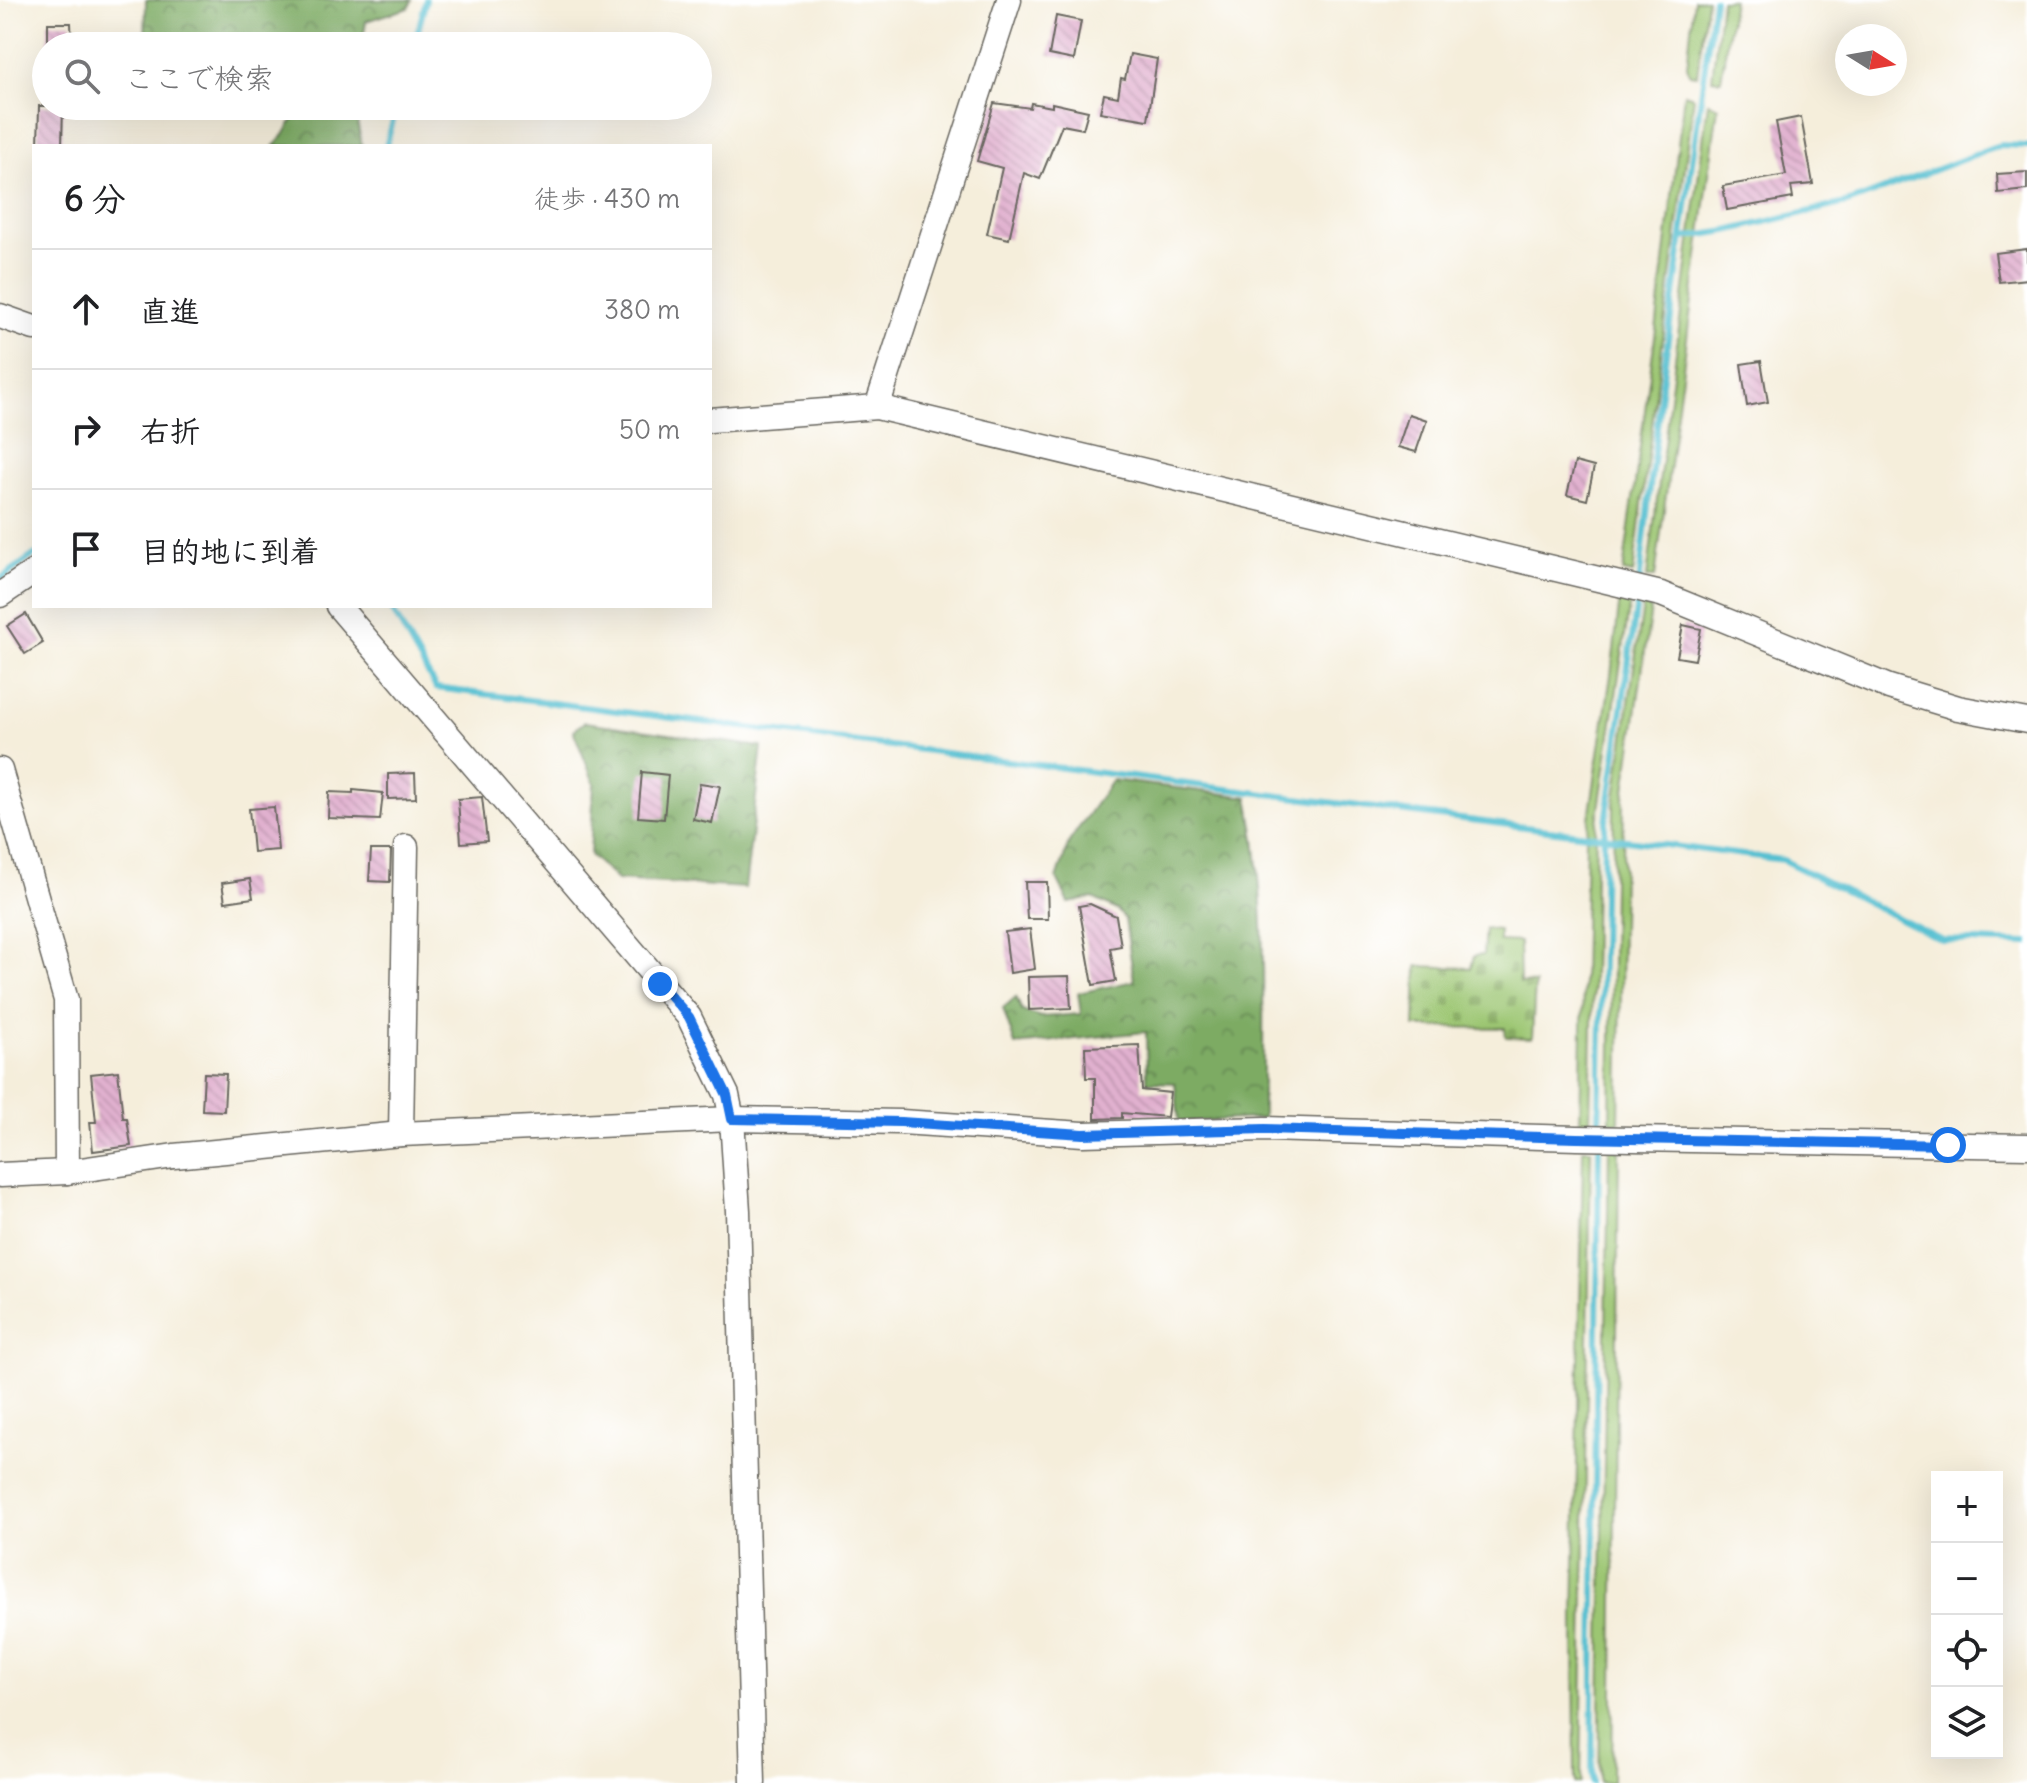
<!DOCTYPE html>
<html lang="ja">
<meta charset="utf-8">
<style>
:root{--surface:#fff;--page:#f6f6f6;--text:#202124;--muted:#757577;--line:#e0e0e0}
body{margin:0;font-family:Delius,"Klee One",sans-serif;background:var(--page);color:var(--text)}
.controls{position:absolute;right:24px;bottom:24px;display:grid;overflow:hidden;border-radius:0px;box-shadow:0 8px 32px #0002}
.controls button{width:72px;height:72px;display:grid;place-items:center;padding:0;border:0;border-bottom:2px solid var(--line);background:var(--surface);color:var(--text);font:40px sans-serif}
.compass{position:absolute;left:1835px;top:24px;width:72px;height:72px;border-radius:50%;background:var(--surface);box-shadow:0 8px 32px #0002;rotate:101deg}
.stop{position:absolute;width:24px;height:24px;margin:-18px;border:6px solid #1a73e8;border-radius:50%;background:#fff}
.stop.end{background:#1a73e8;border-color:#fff;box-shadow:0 2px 8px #0008}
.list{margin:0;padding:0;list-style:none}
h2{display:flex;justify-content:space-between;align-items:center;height:104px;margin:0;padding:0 32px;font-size:34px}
h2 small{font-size:26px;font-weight:400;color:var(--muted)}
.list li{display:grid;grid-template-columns:52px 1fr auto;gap:24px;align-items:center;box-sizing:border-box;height:120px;padding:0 32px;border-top:2px solid var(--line)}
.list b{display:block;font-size:30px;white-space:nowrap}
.list em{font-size:26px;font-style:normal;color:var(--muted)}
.icon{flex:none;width:44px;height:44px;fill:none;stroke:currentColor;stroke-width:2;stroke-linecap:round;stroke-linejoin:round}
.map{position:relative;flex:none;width:2027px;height:1783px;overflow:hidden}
.search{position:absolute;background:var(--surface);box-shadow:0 8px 32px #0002;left:32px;top:32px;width:680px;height:88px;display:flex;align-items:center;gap:20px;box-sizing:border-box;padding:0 28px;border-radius:44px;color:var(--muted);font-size:30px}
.panel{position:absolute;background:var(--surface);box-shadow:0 8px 32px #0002;left:32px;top:144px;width:680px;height:464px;border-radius:0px}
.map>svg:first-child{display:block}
.green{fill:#9cc672;stroke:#5c7147;stroke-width:2}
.forest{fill:url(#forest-crowns);stroke:#4c6440;stroke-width:2}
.cemetery{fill:url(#cemetery-stones);stroke:#5c7147;stroke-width:2}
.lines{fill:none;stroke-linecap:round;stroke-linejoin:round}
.stream{stroke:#56c0d1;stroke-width:6}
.building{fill:url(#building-back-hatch)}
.minor-casing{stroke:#68665f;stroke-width:27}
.minor{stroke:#fff;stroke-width:24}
.route{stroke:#1a73e8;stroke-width:10}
</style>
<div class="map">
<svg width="2027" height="1783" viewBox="0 0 2027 1783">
<defs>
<pattern id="forest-crowns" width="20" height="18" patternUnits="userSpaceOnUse" patternTransform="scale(2)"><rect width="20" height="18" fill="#7dab64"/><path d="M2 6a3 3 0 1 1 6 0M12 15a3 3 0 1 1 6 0" fill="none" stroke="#668a52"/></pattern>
<pattern id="cemetery-stones" width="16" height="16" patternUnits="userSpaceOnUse" patternTransform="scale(2)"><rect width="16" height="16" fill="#9cc672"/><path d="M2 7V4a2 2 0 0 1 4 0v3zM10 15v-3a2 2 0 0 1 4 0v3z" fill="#86aa62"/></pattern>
<pattern id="building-back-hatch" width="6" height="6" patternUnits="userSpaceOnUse" patternTransform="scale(2)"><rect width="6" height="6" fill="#e1b0cf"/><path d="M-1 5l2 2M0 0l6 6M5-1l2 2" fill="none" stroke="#c097b1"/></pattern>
</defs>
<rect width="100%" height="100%" fill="#fff"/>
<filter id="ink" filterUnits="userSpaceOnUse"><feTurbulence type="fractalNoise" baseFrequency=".0125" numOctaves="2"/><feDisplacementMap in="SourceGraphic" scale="16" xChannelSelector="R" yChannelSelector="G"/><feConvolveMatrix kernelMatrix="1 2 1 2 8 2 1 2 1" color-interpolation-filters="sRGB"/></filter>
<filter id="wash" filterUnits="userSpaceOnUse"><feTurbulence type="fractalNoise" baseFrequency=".006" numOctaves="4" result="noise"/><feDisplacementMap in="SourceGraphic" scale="32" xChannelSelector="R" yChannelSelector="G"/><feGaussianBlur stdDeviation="1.8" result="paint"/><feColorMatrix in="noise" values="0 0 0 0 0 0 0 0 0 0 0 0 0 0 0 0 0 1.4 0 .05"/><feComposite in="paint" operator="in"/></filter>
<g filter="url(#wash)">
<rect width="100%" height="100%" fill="#f5eedb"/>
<g class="green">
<path d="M 1694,0 L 1707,0 L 1697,75 L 1690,74 L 1687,66 Z"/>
<path d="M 1721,0 L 1733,0 L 1721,80 L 1712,79 Z"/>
<path d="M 1684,94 L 1694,97 L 1633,574 L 1623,572 L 1657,322 Z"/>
<path d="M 1708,102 L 1718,107 L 1655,577 L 1647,577 Z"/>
<path d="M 1620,598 L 1630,602 L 1596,829 L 1590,1123 L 1580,1123 L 1586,838 L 1611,675 Z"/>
<path d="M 1643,606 L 1651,609 L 1624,798 L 1619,1122 L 1610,1122 L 1614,804 Z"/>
<path d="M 1609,1147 L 1619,1150 L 1612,1783 L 1599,1783 Z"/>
<path d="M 1583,1149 L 1591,1149 L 1581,1783 L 1575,1783 L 1574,1618 Z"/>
</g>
<g class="forest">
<path d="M 146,0 L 412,0 L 409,8 L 366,21 L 362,46 L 145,46 Z"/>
<path d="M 301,106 L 354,106 L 362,146 L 274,146 L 284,135 Z"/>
<path d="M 585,722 L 762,747 L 745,888 L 617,880 L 590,855 L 594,783 L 573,730 Z"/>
<path d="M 1112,780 L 1248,797 C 1269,902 1262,1011 1263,1118 L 1179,1122 L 1175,1083 L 1147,1082 L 1146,1032 L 1015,1045 L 1003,1008 L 1016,997 L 1022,1011 L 1041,1017 L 1081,1014 L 1078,993 L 1134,981 L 1125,919 L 1117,910 L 1093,898 L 1069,903 L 1057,879 L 1069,842 Z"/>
</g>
<path class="cemetery" d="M 1485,929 L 1499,930 L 1499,941 L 1519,942 L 1520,983 L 1535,984 L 1532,1038 L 1506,1037 L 1505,1028 L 1415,1027 L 1417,966 L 1471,968 L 1474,956 L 1483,955 Z"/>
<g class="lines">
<g class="stream">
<path d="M 414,46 L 426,0"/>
<path d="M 386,146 L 397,106"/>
<path d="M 1683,238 L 1727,231 L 1850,202 L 2001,145 L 2027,146"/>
<path d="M 0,579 L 34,555"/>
<path d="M 1639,584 L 1662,384 L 1714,0"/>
<path d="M 390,606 L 436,688 L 1783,860 L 1942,940 L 2027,943"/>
<path d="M 1599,1133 L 1604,836 L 1638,595"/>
<path d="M 1592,1783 L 1599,1144"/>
</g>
</g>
<g id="blocks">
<g class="building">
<path d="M 1056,16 L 1081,21 L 1074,60 L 1049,55 Z"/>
<path d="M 48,23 L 71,23 L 72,46 L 48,46 Z"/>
<path d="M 1130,54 L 1157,59 L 1148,120 L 1100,112 L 1104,94 L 1118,97 L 1121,78 L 1125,79 Z"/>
<path d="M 994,103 L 1030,108 L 1031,103 L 1052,107 L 1052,103 L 1088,111 L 1083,129 L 1062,125 L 1040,179 L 1024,173 L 1009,239 L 987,234 L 1002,168 L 977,161 Z"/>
<path d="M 39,106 L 63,106 L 62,146 L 38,146 Z"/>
<path d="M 1801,117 L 1813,184 L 1791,186 L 1793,198 L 1727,210 L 1723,186 L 1786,175 L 1776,122 Z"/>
<path d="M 2027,172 L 2027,190 L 1998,193 L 1997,174 Z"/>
<path d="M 2027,249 L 2027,279 L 1999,282 L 1995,253 Z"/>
<path d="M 1761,361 L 1768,402 L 1747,406 L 1741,364 Z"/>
<path d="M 1409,414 L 1427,420 L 1416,452 L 1398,447 Z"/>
<path d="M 1575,462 L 1594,467 L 1587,500 L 1567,495 Z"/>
<path d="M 26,614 L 43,643 L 25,654 L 7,626 Z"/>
<path d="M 1683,625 L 1701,629 L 1695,660 L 1677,657 Z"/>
<path d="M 642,772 L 668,775 L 664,819 L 638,817 Z"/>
<path d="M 415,773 L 416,798 L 388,799 L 388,774 Z"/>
<path d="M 700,783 L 720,786 L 712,823 L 693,819 Z"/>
<path d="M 353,790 L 383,793 L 380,820 L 328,818 L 329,792 L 353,793 Z"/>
<path d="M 482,797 L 487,841 L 461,843 L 458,799 Z"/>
<path d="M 274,807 L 278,850 L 253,852 L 249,809 Z"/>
<path d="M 371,850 L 391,850 L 390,882 L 369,881 Z"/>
<path d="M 250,879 L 253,898 L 225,902 L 222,883 Z"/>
<path d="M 1025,882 L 1047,882 L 1048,919 L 1027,919 Z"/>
<path d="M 1090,904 L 1116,916 L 1121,946 L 1110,948 L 1116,981 L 1093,985 L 1079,906 Z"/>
<path d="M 1030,929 L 1035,969 L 1010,973 L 1005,932 Z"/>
<path d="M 1069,976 L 1071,1008 L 1029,1010 L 1028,977 Z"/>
<path d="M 1139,1045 L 1142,1090 L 1170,1093 L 1167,1117 L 1122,1113 L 1122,1118 L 1095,1119 L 1095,1078 L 1086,1078 L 1085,1047 Z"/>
<path d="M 118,1071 L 123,1118 L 127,1118 L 131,1146 L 93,1151 L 90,1122 L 96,1122 L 91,1074 Z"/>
<path d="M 204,1073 L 226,1074 L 224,1111 L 202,1110 Z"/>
</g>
</g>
</g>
<g filter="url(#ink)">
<use href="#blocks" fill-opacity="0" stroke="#68665f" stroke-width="2"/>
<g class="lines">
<g class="minor-casing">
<g id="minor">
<path d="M 0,316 L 34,328"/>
<path d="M 877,407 L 1009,0"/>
<path d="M 710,420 L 877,407 L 1661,594 L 1889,687 L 1958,708 L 2027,721"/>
<path d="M 0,595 L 34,572"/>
<path d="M 338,606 L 689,1017 L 727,1095 L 732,1119 L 738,1211 L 753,1783"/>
<path d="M 0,770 L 66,1000 L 67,1172"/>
<path d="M 401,1134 L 406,847"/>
<path d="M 0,1175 L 67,1172 L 174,1156 L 401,1134 L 732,1119 L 901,1122 L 1083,1134 L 1265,1129 L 1577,1138 L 2027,1146"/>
</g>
</g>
<use href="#minor" class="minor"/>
</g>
</g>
<g class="lines" filter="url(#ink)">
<path class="route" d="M 660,984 L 689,1017 L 727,1095 L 732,1119 L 901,1122 L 1083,1134 L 1265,1129 L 1577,1138 L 1948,1145"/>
</g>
</svg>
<div class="controls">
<button>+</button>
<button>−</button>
<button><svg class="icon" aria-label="locate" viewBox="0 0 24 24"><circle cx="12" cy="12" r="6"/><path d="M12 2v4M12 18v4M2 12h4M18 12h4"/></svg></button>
<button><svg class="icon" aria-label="layers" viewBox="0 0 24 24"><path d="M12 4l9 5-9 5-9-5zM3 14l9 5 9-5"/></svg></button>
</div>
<svg class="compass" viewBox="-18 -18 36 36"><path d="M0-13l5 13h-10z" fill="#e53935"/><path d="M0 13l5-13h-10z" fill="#757577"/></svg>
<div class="stop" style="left:1948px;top:1145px"></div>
<div class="stop end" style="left:660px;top:984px"></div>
<div class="search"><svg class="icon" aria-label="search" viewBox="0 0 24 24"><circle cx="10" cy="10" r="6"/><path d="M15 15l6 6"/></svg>ここで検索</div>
<section class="panel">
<h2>6 分<small>徒歩 · 430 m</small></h2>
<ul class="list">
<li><svg class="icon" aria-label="ahead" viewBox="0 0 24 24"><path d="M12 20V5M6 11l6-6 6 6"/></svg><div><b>直進</b></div><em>380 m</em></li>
<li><svg class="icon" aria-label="right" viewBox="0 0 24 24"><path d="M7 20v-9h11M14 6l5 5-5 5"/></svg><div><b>右折</b></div><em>50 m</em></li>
<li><svg class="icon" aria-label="arrive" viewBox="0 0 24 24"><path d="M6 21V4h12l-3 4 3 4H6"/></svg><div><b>目的地に到着</b></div></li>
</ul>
</section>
</div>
